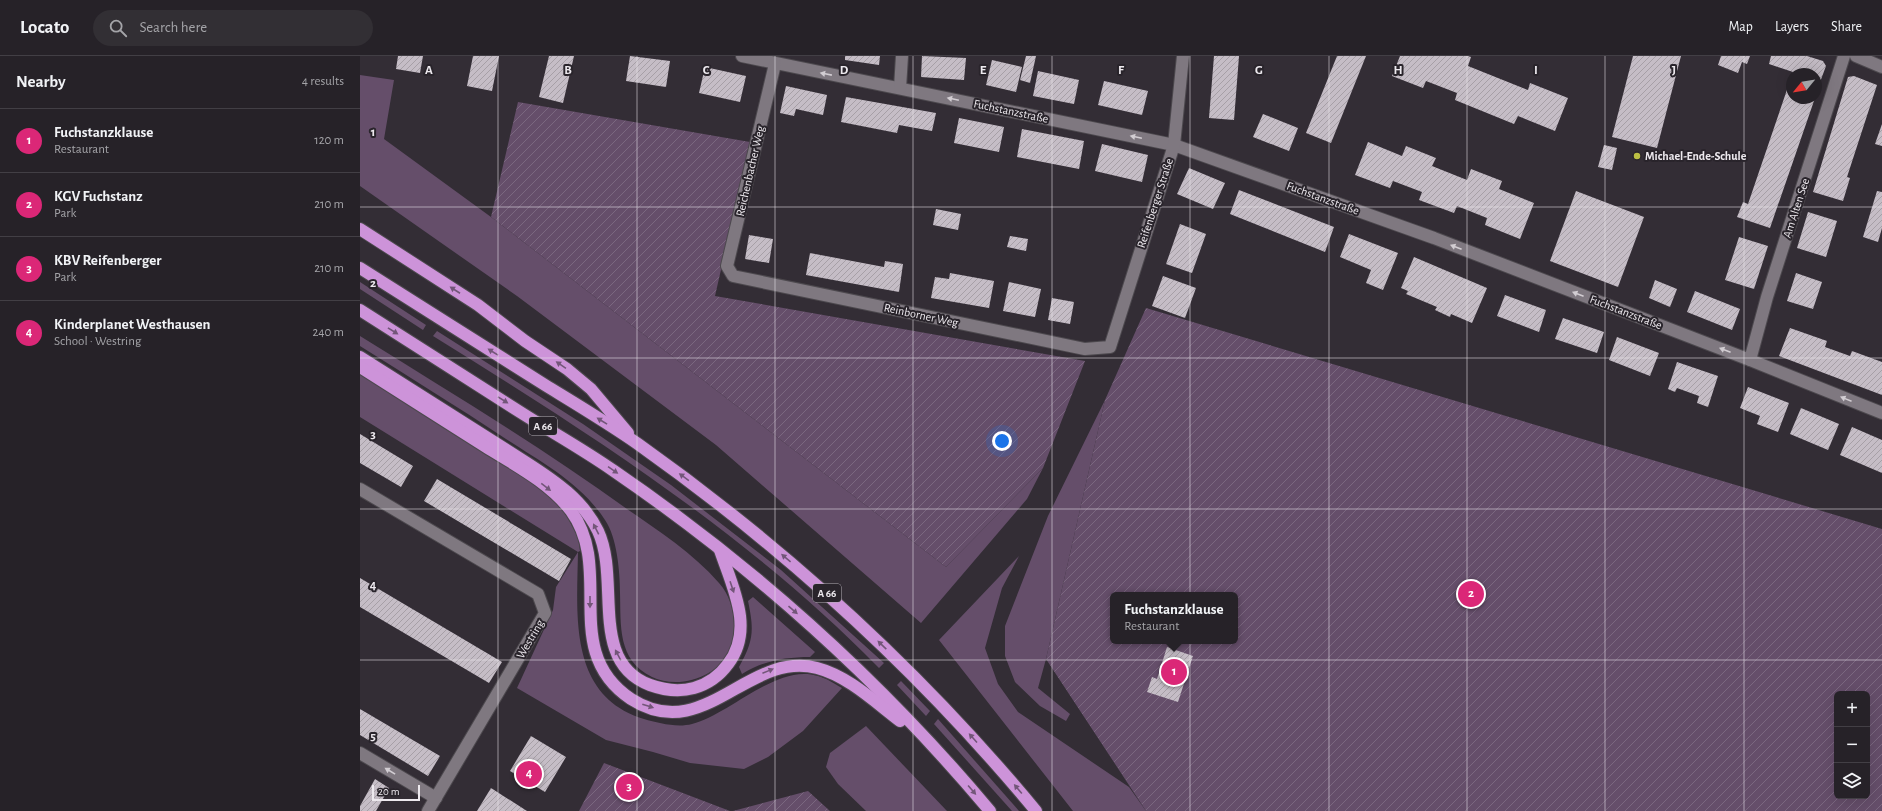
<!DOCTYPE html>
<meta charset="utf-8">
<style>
:root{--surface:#262228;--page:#322f34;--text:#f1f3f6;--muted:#a4a4a8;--line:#423f45;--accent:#db2777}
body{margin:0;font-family:"Alegreya Sans",sans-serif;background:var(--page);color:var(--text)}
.controls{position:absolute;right:12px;bottom:12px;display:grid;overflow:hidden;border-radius:6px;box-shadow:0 4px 16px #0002}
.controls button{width:36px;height:36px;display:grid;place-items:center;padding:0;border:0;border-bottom:1px solid var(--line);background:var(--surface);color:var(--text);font:20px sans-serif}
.compass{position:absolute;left:1426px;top:12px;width:36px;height:36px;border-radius:50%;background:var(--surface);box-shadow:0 4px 16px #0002;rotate:240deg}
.scale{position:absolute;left:12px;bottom:10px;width:48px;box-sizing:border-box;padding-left:4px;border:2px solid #ede9ee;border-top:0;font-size:11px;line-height:14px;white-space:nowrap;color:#ede9ee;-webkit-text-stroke:3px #29242b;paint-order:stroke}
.you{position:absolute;left:642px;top:385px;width:14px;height:14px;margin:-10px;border:3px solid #fff;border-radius:50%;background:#1a73e8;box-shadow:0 0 0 6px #1a73e833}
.badge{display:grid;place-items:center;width:26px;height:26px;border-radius:50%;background:var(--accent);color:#fff;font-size:13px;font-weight:700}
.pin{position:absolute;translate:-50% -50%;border:2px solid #fff;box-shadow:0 1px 4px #0006}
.popup{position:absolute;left:750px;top:536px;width:128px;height:52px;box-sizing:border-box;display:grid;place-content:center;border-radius:6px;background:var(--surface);filter:drop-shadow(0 1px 3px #0005);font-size:13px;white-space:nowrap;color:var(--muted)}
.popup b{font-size:15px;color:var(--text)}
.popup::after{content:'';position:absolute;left:50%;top:100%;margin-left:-8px;border:8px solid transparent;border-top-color:var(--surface)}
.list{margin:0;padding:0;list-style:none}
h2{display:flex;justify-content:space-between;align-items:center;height:52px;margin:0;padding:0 16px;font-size:17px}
h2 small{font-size:13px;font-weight:400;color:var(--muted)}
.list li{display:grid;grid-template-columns:26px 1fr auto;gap:12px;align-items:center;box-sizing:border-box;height:64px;padding:0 16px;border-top:1px solid var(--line)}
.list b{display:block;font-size:15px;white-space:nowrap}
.list p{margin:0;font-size:13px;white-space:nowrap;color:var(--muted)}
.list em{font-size:13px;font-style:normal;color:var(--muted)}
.icon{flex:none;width:22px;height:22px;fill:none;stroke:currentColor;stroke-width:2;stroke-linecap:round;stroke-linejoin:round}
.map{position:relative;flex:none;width:1522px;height:755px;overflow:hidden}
header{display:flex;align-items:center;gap:24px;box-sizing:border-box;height:56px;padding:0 20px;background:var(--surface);border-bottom:1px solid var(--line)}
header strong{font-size:19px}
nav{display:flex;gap:22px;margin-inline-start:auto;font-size:14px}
.search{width:280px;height:36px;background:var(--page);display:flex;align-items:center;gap:10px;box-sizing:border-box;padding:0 14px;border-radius:22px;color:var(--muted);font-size:15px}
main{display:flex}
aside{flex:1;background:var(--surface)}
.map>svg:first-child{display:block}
.grass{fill:#654e6a}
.garden{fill:url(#garden-furrows);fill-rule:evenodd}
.building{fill:url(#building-hatch)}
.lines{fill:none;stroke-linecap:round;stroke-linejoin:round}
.minor-casing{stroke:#4d494e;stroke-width:14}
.highway-casing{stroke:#4d494e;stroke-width:14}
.minor{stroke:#7f7880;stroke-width:12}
.highway{stroke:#cd93d9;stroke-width:12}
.oneway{fill:#d2cdd2}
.oneway2{fill:#735679}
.grid{fill:none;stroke:#ede9ee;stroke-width:1;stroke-opacity:0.55}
.poi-dot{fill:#bcbf43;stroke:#29242b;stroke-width:1.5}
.labels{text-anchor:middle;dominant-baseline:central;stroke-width:4;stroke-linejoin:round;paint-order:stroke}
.shield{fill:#29242b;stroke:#b2aeb4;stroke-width:1}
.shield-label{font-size:11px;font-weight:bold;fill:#ede9ee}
.street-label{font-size:12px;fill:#ede9ee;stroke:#29242b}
.poi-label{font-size:12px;font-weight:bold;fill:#ede9ee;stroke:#29242b;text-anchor:start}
.grid-label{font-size:13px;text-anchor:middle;font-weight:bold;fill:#ede9ee;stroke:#29242b;stroke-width:4;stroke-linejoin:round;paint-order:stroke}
</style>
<header>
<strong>Locato</strong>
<div class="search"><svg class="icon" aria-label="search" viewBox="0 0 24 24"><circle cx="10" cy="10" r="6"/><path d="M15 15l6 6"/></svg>Search here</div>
<nav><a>Map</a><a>Layers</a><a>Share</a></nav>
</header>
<main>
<aside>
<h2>Nearby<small>4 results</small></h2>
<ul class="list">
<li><span class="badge">1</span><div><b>Fuchstanzklause</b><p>Restaurant</p></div><em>120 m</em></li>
<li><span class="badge">2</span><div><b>KGV Fuchstanz</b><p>Park</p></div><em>210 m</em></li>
<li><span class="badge">3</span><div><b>KBV Reifenberger</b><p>Park</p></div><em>210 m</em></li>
<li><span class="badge">4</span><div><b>Kinderplanet Westhausen</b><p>School · Westring</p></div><em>240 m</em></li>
</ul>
</aside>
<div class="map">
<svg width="1522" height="755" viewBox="0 0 1522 755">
<defs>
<pattern id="garden-furrows" width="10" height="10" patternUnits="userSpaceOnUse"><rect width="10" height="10" fill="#654e6a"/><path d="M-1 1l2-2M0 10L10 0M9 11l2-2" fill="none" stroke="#7b6880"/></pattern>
<pattern id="building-hatch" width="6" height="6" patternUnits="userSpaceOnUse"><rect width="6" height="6" fill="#c5bdc6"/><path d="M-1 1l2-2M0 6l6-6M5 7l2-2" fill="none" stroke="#a69fa6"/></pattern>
</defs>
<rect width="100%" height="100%" fill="#332d35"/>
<g class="grass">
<path d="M 0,19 L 34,24 L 24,83 L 131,161 L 586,511 L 683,412 L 667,443 L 561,567 L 356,389 L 157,240 L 0,130 Z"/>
<path d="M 0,226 L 66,269 L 63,274 L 0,233 Z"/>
<path d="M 77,275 L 223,368 L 311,429 L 421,514 L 524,607 L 519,612 C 389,479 231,378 73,280 Z"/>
<path d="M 0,280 C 90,336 181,391 267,453 C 299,475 333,497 359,527 C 374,543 378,572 370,593 C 359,621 319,634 292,621 C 257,604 261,569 260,537 C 260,516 257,481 245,464 C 221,427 181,406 146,383 C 98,351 49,321 0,290 Z"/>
<path d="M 0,315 L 156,414 L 191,441 L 205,457 L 218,481 L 220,495 L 218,496 C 217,559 208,640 284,663 C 298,667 317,672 332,668 C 371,658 417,607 458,620 C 466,622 475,628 482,632 L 443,675 L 408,701 L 384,713 L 330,707 L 293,696 L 246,684 L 157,632 L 193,554 L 196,531 L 218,496 L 0,361 Z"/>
<path d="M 745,344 L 686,603 L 678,632 L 710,658 L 706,665 L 680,650 L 655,626 L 645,600 L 645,570 L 688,460 Z"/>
<path d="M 659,500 L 642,532 L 625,592 L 638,628 L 658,656 L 769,731 L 786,755 L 713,755 L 579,584 Z"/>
<path d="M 393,541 L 455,596 L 450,601 C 425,601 403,605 382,618 L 379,611 C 394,584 394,574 388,545 Z"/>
<path d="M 541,625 L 570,655 L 566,660 L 537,629 Z"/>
<path d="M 578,663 L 659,755 L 652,755 L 574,668 Z"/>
<path d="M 506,670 L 587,755 L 506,755 L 478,728 L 466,711 L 470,697 Z"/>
</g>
<g class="garden">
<path d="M 158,46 L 390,86 L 355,240 L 725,305 L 683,412 L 586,511 L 131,161 Z"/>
<path d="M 786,252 L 1522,473 L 1522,755 L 786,755 L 686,603 L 745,344 ZM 753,539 L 875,539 L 875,585 L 753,585 ZM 1477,638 L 1507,638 L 1507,740 L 1477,740 Z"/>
<path d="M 244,707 L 370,755 L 219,755 Z"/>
<path d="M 448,735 L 470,755 L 373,755 Z"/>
</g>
<g class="building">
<path d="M 38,0 L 63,0 L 60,17 L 36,13 Z"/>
<path d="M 113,0 L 139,0 L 132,35 L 107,30 Z"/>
<path d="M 189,0 L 214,0 L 203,47 L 179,41 Z"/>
<path d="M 270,0 L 310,5 L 306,31 L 266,25 Z"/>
<path d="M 485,0 L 520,0 L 519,9 L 485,4 Z"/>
<path d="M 562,0 L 606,2 L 604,24 L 561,21 Z"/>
<path d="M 666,0 L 676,0 L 670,27 L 660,24 Z"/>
<path d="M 854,0 L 879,0 L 874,64 L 849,62 Z"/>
<path d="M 977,0 L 1006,0 L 971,87 L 946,77 Z"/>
<path d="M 1040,0 L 1108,0 L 1111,1 L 1108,10 L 1168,34 L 1170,27 L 1208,42 L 1195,75 L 1158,60 L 1154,68 L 1095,44 L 1097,37 L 1066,25 L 1063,32 L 1032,20 Z"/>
<path d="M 1273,0 L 1321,0 L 1297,92 L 1252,81 Z"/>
<path d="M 1361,0 L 1390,0 L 1387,8 L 1382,6 L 1378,17 L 1358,9 Z"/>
<path d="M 1411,0 L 1447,0 L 1463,5 L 1466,10 L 1456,37 L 1456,18 L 1432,18 L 1433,16 L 1409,8 Z"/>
<path d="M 632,4 L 662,11 L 656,36 L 626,29 Z"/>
<path d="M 345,11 L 386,20 L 380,46 L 339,37 Z"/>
<path d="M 678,15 L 719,24 L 714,48 L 673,40 Z"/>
<path d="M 1432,19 L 1432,42 L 1455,42 L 1410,172 L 1377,161 L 1383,146 L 1388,148 Z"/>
<path d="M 1494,20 L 1517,29 L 1487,121 L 1490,122 L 1483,145 L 1453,136 L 1488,21 Z"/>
<path d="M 744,25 L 788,35 L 782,59 L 738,49 Z"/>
<path d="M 426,30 L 467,39 L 463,59 L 436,53 L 434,60 L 420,57 Z"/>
<path d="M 486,41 L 576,57 L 572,75 L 539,69 L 537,77 L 481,66 Z"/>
<path d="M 903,58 L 938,72 L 929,95 L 893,81 Z"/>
<path d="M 599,62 L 644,71 L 639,96 L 594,87 Z"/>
<path d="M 1522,68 L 1522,90 L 1515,88 Z"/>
<path d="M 662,73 L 724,85 L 719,113 L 657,101 Z"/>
<path d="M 1008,86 L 1042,100 L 1046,90 L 1076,102 L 1072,110 L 1107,124 L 1111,113 L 1142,125 L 1139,133 L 1174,147 L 1160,183 L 1125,169 L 1127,162 L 1097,150 L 1094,157 L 1059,144 L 1062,136 L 1033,125 L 1030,132 L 995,119 Z"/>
<path d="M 742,88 L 788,99 L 782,126 L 735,115 Z"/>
<path d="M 1244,89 L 1257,92 L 1252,114 L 1238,111 Z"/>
<path d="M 829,112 L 865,127 L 853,153 L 817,138 Z"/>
<path d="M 879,134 L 974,171 L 965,196 L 870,158 Z"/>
<path d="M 1216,135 L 1284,161 L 1258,231 L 1190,205 Z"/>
<path d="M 1517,135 L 1522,136 L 1522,172 L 1518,186 L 1503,181 Z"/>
<path d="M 576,153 L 601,158 L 598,174 L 573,169 Z"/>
<path d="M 1448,156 L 1477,165 L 1466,201 L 1437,192 Z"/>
<path d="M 820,168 L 846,178 L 832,217 L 806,208 Z"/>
<path d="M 989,178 L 1038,197 L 1023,234 L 1006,227 L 1011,214 L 980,201 Z"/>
<path d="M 389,179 L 413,183 L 409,207 L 385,203 Z"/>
<path d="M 650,180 L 668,183 L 666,195 L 647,191 Z"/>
<path d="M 1379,181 L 1408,190 L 1394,233 L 1365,224 Z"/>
<path d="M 450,197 L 524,211 L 525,205 L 543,208 L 539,236 L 446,219 Z"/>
<path d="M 1054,201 L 1127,232 L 1112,267 L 1091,258 L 1090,261 L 1075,254 L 1077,251 L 1046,238 L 1048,235 L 1041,232 Z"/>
<path d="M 590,217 L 634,225 L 629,252 L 571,242 L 575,221 L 589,223 Z"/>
<path d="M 1436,217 L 1462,226 L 1453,253 L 1427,245 Z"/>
<path d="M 803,220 L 836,232 L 825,262 L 792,250 Z"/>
<path d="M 1295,224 L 1317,233 L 1310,251 L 1289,242 Z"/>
<path d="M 649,226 L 681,233 L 675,261 L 643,255 Z"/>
<path d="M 1335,235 L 1380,253 L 1372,274 L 1327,256 Z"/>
<path d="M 1145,239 L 1186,254 L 1179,276 L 1137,260 Z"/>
<path d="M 692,242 L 714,246 L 710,268 L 688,264 Z"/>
<path d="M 1203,262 L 1244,276 L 1237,297 L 1195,283 Z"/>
<path d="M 1430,272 L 1467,285 L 1465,291 L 1490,300 L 1492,295 L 1522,306 L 1522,339 L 1419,300 Z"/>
<path d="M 1257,281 L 1299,297 L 1290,320 L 1249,304 Z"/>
<path d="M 1317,306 L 1358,320 L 1348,351 L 1337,347 L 1339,340 L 1317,332 L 1315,336 L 1308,333 Z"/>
<path d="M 1388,331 L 1429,347 L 1418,376 L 1397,368 L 1400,360 L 1380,352 Z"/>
<path d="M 1441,352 L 1479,368 L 1468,394 L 1430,378 Z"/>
<path d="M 1492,371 L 1522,384 L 1522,417 L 1480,399 Z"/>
<path d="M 0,378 L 53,410 L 41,431 L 0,407 Z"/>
<path d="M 77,423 L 211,503 L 199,525 L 64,445 Z"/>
<path d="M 0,522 L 142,606 L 129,627 L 0,551 Z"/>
<path d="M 807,591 L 833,600 L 818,646 L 787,636 L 792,621 L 797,623 Z"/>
<path d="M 0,653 L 80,700 L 68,720 L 0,679 Z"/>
<path d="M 171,680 L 206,701 L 185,736 L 150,715 Z"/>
<path d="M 15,723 L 29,732 L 16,755 L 0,755 L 0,750 Z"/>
<path d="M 131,732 L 167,755 L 117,755 Z"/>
</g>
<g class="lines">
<g class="minor-casing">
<g id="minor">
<path d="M 382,0 L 814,89 L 1074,182 L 1390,304 L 1522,357"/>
<path d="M 1496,0 L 1522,11"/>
<path d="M 415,8 L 367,210 L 373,220 L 725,293 L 750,291 L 814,89 L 823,0"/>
<path d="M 540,32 L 542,0"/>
<path d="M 1390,304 L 1407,241 L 1484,0"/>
<path d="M 0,433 L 178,538 L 185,557 L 68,755"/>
<path d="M 0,697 L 76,742"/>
</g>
</g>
<g class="highway-casing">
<g id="highway">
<path d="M 0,173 L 118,249 L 165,285 L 207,313 L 231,333 L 268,377"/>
<path d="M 0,212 C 62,251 123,290 185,329 C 216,348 248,367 278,388 C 426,493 560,615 676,755"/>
<path d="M 0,254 C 56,290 112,325 168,361 C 197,379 227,396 254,415 C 394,511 521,625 630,755"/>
<path d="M 0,301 L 167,407 C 195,425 223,444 238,475 C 261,524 228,606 290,629 C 304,634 319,636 334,632 C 348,628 360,619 368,608 C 395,573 372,530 360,494"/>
<path d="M 0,311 C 42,338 84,364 126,391 C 155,409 190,427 211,455 C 255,515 199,595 271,643 C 344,690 388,594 457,612 C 488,620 515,646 540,665"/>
</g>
</g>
<use href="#minor" class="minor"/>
<use href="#highway" class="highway"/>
</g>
<defs><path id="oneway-solid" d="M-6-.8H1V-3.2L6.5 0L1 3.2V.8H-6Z"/></defs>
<g class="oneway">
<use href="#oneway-solid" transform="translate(466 18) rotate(-169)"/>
<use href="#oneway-solid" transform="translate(593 43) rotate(-168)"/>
<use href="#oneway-solid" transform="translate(776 81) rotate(-168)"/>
<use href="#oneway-solid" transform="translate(1096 191) rotate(-159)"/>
<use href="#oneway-solid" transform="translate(1218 238) rotate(-159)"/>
<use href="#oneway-solid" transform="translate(1365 294) rotate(-159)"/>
<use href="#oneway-solid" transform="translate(1486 343) rotate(-158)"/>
<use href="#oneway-solid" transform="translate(30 715) rotate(-149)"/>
</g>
<g class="oneway2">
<use href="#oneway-solid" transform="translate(95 234) rotate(-147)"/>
<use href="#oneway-solid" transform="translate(33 275) rotate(32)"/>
<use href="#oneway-solid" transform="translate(133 296) rotate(-148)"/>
<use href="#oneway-solid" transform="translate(201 309) rotate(-146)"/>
<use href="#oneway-solid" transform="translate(143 344) rotate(32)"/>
<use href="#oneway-solid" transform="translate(242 365) rotate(-148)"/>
<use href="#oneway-solid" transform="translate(253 414) rotate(34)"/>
<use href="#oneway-solid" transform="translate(324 421) rotate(-144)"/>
<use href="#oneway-solid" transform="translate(186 431) rotate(38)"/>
<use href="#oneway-solid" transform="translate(236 473) rotate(-117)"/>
<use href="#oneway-solid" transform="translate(426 502) rotate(-140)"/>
<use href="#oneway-solid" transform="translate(372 531) rotate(71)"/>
<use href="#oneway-solid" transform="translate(230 546) rotate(90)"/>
<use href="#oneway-solid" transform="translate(433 554) rotate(41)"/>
<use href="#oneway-solid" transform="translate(522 589) rotate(-136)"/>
<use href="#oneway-solid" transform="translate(258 599) rotate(-118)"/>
<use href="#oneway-solid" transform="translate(408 615) rotate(-22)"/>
<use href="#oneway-solid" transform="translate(288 650) rotate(18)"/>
<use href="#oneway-solid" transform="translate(613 682) rotate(-132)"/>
<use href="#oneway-solid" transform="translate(658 733) rotate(-130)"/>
<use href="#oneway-solid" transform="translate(612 734) rotate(49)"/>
</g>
<path class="grid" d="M 138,0 L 138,755M 277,0 L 277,755M 415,0 L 415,755M 553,0 L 553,755M 692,0 L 692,755M 830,0 L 830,755M 969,0 L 969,755M 1107,0 L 1107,755M 1245,0 L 1245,755M 1384,0 L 1384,755M 0,151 L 1522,151M 0,302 L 1522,302M 0,453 L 1522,453M 0,604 L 1522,604"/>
<circle class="poi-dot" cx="1277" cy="100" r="4"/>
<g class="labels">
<g class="shield">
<rect x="169" y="361" width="28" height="18" rx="3"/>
<rect x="453" y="528" width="28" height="18" rx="3"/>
</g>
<g class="shield-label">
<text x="183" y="370">A 66</text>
<text x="467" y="537">A 66</text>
</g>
<g class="street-label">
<text transform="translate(651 55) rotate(12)">Fuchstanzstraße</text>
<text transform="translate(390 115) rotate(-77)">Reichenbacher Weg</text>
<text transform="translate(963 142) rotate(20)">Fuchstanzstraße</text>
<text transform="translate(795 147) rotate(-72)">Reifenberger Straße</text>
<text transform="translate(1436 152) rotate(-72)">Am Alten See</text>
<text transform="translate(1266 256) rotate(21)">Fuchstanzstraße</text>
<text transform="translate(561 259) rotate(12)">Reinborner Weg</text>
<text transform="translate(170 583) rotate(-60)">Westring</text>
</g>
<g class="poi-label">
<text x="1285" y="100">Michael-Ende-Schule</text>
</g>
</g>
<g class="grid-label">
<text x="69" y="18">A</text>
<text x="208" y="18">B</text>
<text x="346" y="18">C</text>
<text x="484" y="18">D</text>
<text x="623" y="18">E</text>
<text x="761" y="18">F</text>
<text x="899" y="18">G</text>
<text x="1038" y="18">H</text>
<text x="1176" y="18">I</text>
<text x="1314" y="18">J</text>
<text x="13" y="80">1</text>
<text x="13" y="231">2</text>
<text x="13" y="382">3</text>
<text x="13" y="533">4</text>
<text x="13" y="684">5</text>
</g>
</svg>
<div class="controls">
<button>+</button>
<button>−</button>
<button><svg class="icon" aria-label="layers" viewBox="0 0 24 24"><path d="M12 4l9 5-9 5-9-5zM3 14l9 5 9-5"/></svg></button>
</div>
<svg class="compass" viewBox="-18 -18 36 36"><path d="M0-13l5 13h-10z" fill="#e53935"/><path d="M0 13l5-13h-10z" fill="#a4a4a8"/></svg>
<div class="scale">20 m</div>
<div class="you"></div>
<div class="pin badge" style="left:814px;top:616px">1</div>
<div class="popup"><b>Fuchstanzklause</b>Restaurant</div>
<div class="pin badge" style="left:1111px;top:538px">2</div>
<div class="pin badge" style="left:269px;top:731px">3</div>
<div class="pin badge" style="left:169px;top:718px">4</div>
</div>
</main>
